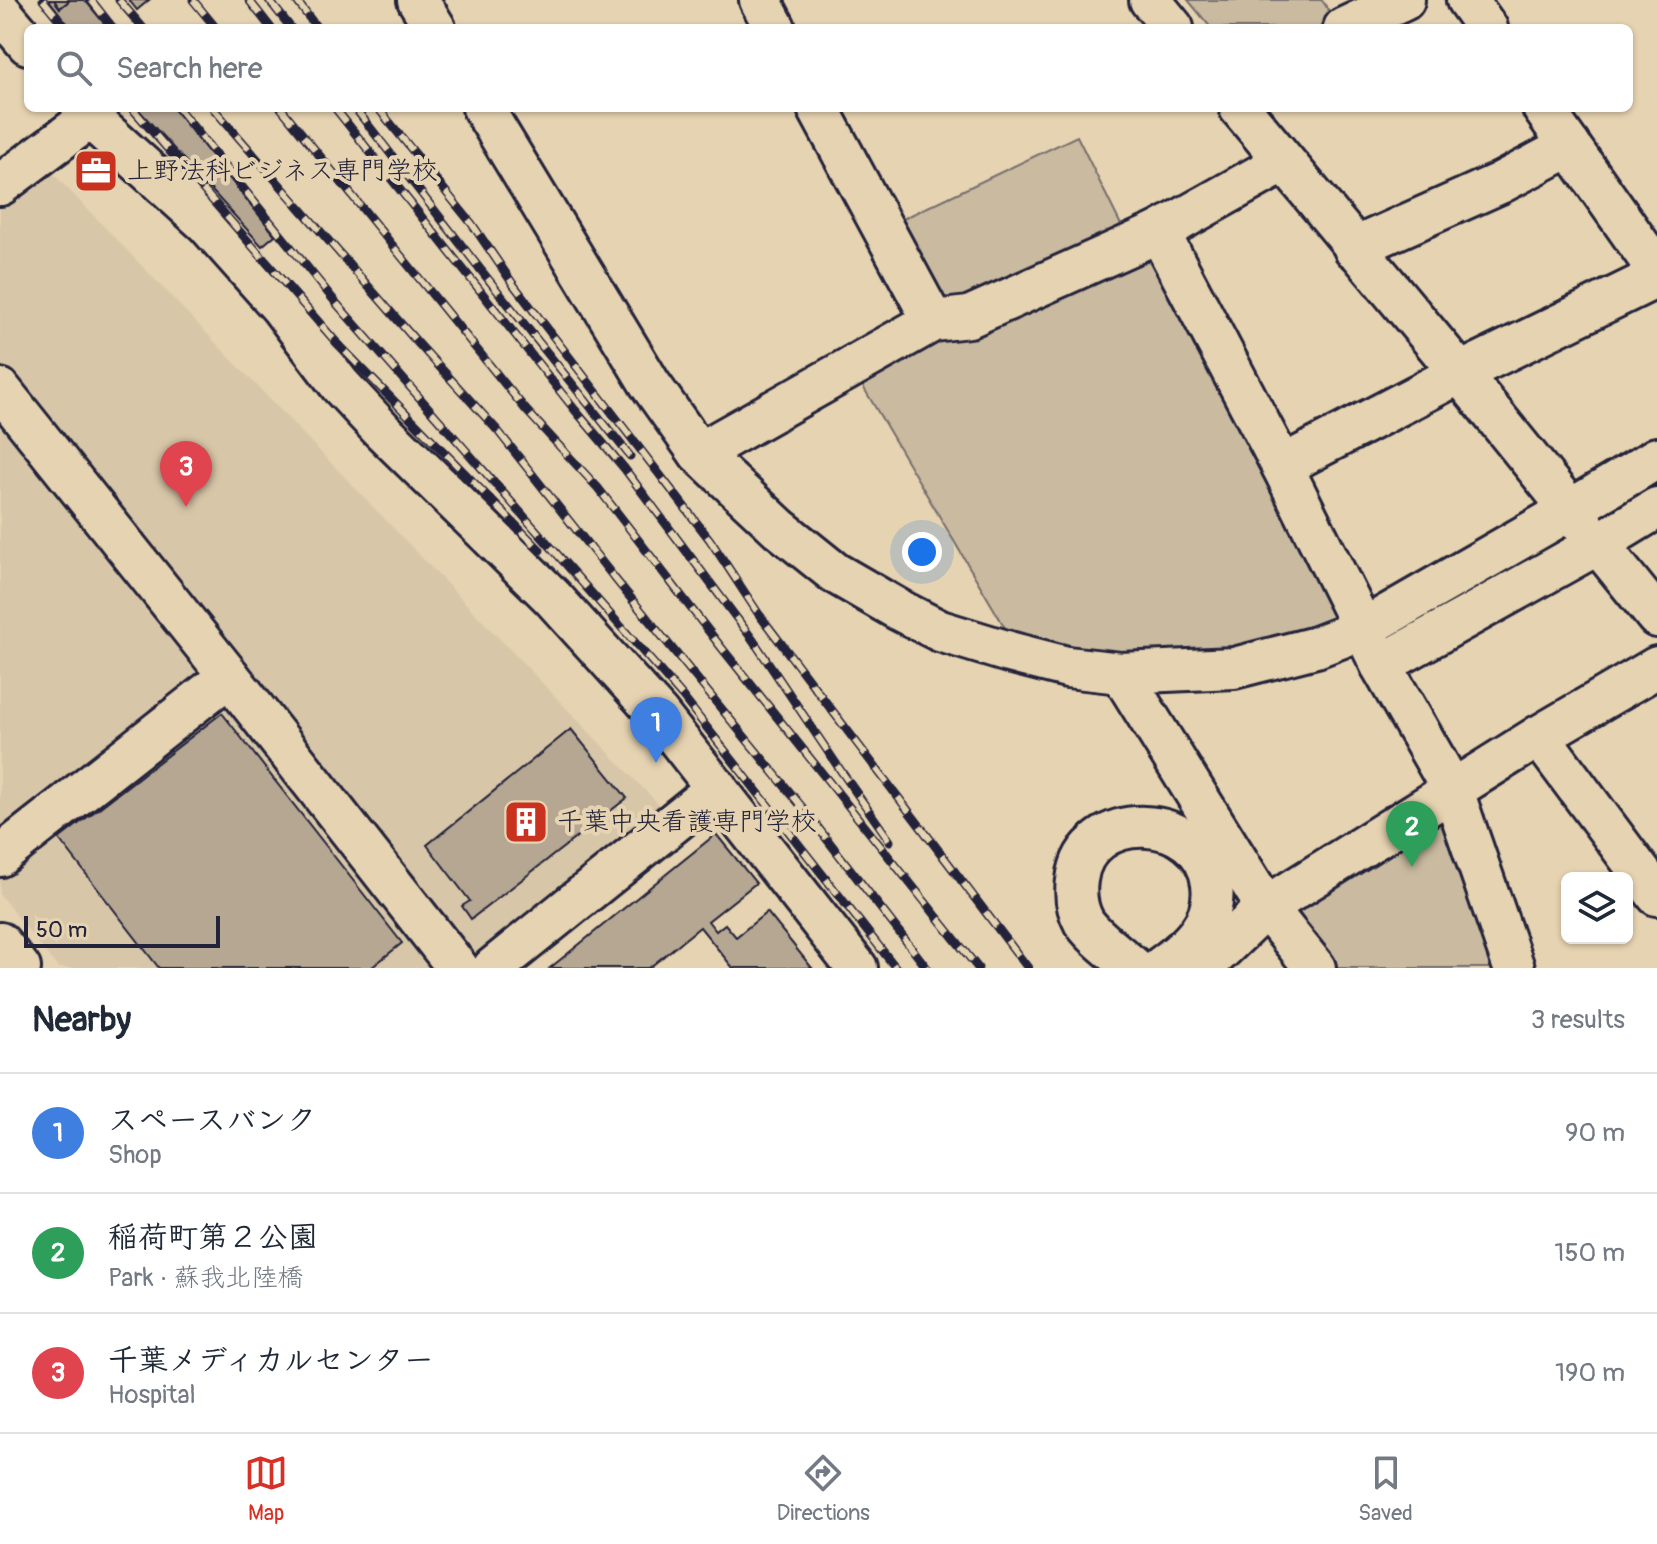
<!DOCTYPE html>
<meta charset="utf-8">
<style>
:root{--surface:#fff;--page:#f2f2f3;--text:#1f2937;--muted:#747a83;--line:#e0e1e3;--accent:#d93025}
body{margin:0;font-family:Pangolin,"Klee One",sans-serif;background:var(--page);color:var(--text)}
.controls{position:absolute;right:24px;bottom:24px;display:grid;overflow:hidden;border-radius:12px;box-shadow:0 2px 6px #0004}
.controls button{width:72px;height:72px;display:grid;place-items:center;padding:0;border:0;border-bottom:2px solid var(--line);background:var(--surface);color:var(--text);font:40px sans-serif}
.scale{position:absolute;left:24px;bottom:20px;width:196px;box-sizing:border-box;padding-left:8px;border:4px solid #22223b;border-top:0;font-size:22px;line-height:28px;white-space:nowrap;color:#22223b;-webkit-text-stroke:6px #e6d3b1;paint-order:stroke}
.you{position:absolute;left:922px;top:552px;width:28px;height:28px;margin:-20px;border:6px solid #fff;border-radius:50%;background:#1a73e8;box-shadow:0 0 0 12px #1a73e833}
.badge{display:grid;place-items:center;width:52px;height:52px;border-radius:50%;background:var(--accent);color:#fff;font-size:26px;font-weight:700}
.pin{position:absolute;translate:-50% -66px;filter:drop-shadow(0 2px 4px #0008)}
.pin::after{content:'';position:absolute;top:42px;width:28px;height:24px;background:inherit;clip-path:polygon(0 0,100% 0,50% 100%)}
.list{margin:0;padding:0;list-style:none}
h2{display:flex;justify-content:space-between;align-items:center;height:104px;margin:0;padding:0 32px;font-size:34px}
h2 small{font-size:26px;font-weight:400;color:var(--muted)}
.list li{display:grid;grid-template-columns:52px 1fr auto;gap:24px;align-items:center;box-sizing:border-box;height:120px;padding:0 32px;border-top:2px solid var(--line)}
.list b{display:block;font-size:30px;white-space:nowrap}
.list p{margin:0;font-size:26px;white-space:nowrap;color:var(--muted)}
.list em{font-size:26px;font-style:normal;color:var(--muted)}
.icon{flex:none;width:44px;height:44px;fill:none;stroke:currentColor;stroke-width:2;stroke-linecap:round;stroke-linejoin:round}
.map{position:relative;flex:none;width:1657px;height:968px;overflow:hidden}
.search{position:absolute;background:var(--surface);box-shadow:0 2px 6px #0004;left:24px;right:24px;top:24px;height:88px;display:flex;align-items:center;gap:20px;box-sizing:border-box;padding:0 28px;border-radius:12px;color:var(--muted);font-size:30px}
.sheet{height:464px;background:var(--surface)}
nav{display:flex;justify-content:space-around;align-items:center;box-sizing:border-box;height:112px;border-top:2px solid var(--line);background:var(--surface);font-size:22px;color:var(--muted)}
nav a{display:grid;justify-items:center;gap:4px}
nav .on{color:var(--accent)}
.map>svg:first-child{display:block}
.built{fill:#d8c6a8}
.green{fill:#c9baa0;stroke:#766e6e;stroke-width:2}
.building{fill:#b6a793;stroke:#22223b;stroke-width:2}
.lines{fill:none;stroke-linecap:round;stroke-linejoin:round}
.minor-casing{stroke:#22223b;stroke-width:46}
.minor{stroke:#e6d3b1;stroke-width:40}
.rail-casing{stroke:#22223b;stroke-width:9}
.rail{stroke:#e6d3b1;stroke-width:6;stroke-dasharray:18;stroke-linecap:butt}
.labels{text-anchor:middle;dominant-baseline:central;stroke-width:8;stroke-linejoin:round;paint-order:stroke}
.poi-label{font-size:26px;fill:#22223b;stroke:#e6d3b1;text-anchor:start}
</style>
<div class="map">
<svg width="1657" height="968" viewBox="0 0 1657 968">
<rect width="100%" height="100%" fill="#e6d3b1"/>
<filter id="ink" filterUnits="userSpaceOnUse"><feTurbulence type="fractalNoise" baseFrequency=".0125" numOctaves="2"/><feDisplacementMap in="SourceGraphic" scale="16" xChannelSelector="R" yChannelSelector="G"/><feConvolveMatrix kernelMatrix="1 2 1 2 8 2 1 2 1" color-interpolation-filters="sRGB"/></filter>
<g filter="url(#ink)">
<path class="built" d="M 47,167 L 663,809 L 463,968 L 58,968 L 0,895 L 0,204 Z"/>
<g class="green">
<path d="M 1188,0 L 1322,0 L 1336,22 L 1324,28 L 1211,28 Z"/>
<path d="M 1077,136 L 1124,231 L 952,309 L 934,301 L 892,224 Z"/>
<path d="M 1154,238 L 1340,613 L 1330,631 L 1212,663 L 1014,643 L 855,373 Z"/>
<path d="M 1441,819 L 1494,968 L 1334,968 L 1293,914 Z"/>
</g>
<g class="building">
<path d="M 49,0 L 54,0 L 60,8 L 70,0 L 85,0 L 108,28 L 71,28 Z"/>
<path d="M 54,0 L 70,0 L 60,8 Z"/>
<path d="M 129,0 L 149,0 L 137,10 Z"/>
<path d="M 137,108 L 173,108 L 275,235 L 262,246 Z"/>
<path d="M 222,713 L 402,943 L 371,968 L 159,968 L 59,839 Z"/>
<path d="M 571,729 L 627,798 L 471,919 L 462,906 L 470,901 L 427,845 Z"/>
<path d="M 716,834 L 756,883 L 708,921 L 716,931 L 725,924 L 736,937 L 767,912 L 812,968 L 733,968 L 700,927 L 649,968 L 550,968 Z"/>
</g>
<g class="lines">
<g class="minor-casing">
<g id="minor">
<path d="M 418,0 L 435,28"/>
<path d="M 760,0 L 775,28"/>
<path d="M 1150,0 L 1173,28"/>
<path d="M 1467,0 L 1487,28"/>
<path d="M 0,11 L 28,44"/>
<path d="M 1344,28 L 1404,0"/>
<path d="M 82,108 L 90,118 L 207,224 L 281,307 L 340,385 L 381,429 L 552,597 L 659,715 L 857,968"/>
<path d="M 483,108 L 650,384 L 699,453 L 779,528 L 835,573 L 899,610 L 940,631 L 1009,652 L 1067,667 L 1121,673 L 1234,668 L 1316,647 L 1363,629 L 1570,510 L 1657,458"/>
<path d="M 818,108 L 933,321"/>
<path d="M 1240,108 L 1460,373 L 1657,617"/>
<path d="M 1543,108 L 1657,270"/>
<path d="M 0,185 L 90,118"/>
<path d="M 1159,232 L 1282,466 L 1381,665 L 1453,791 L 1514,968"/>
<path d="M 1354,248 L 1500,183 L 1570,146"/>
<path d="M 0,389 L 229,676 L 458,968"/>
<path d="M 699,453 L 933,321 L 969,317 L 1159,232 L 1284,162"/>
<path d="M 1282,466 L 1460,373 L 1657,277"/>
<path d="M 1381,665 L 1598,544 L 1657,508"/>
<path d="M 1121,673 L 1266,907 L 1315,968"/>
<path d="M 1539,736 L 1657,895"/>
<path d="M 0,856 L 229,676"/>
<path d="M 0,943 L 20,968"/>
<path d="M 493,968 L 717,788"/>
<path d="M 1134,968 C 1119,955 1095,938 1084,922 C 1077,909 1075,894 1077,880 C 1085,807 1203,810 1212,884 C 1217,923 1189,947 1160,968"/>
<path d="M 1202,968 L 1266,907 L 1539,736 L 1657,667"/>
</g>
</g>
<use href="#minor" class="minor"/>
<g class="rail-casing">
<g id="rail">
<path d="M 43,0 L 66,28"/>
<path d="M 91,0 L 113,28"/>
<path d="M 119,0 L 143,28"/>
<path d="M 193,0 L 216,28"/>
<path d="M 249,0 L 271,28"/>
<path d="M 269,0 L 291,28"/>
<path d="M 296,0 L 317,28"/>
<path d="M 132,108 L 336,342 L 540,550"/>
<path d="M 178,108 L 337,304 L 682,696 L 896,968"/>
<path d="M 213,108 L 416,341 L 498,431 L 616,580 L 802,807 L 927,968"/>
<path d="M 281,108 L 526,410 L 598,488 L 721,647 L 978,968"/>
<path d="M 335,108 L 575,410 L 624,468 L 753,640 L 841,771 L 890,841"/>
<path d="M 355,108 L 480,269 L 630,456"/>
<path d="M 378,108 L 472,224 L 513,284 L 710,540 L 758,613 L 1028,968"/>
</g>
</g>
<use href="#rail" class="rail"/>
</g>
</g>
<defs>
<g id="office-square" transform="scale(2.3)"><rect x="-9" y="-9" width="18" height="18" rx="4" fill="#c8321e" stroke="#e6d3b1"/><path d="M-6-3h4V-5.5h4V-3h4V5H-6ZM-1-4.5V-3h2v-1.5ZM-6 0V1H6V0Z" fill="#fff"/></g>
<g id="building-square" transform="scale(2.3)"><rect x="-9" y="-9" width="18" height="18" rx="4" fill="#c8321e" stroke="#e6d3b1"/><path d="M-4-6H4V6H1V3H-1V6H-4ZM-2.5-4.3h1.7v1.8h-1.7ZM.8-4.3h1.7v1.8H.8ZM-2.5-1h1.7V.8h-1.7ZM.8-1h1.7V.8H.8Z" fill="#fff"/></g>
</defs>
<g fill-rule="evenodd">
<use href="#office-square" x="96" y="171"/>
<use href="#building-square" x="526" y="822"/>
</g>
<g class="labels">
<g class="poi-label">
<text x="127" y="171">上野法科ビジネス専門学校</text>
<text x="557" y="822">千葉中央看護専門学校</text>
</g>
</g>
</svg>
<div class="controls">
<button><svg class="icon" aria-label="layers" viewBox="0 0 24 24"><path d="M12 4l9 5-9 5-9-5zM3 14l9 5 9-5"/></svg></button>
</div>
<div class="scale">50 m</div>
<div class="you"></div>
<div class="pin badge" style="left:656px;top:763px;background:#3f7fe0">1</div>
<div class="pin badge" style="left:1412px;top:867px;background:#2e9e5b">2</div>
<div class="pin badge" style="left:186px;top:507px;background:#e0444e">3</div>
<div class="search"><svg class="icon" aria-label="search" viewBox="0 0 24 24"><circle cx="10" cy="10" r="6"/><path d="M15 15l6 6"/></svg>Search here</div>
</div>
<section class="sheet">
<h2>Nearby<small>3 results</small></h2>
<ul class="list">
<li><span class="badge" style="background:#3f7fe0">1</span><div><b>スペースバンク</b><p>Shop</p></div><em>90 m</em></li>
<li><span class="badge" style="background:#2e9e5b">2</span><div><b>稲荷町第２公園</b><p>Park · 蘇我北陸橋</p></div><em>150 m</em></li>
<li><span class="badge" style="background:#e0444e">3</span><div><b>千葉メディカルセンター</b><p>Hospital</p></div><em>190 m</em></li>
</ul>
</section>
<nav>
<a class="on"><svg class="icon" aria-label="map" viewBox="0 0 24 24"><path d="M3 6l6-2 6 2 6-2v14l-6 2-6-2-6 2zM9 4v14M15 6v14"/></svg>Map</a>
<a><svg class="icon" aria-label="directions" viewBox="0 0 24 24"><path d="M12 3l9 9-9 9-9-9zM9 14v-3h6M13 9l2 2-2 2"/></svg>Directions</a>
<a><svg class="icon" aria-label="saved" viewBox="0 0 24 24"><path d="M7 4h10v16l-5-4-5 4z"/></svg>Saved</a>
</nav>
